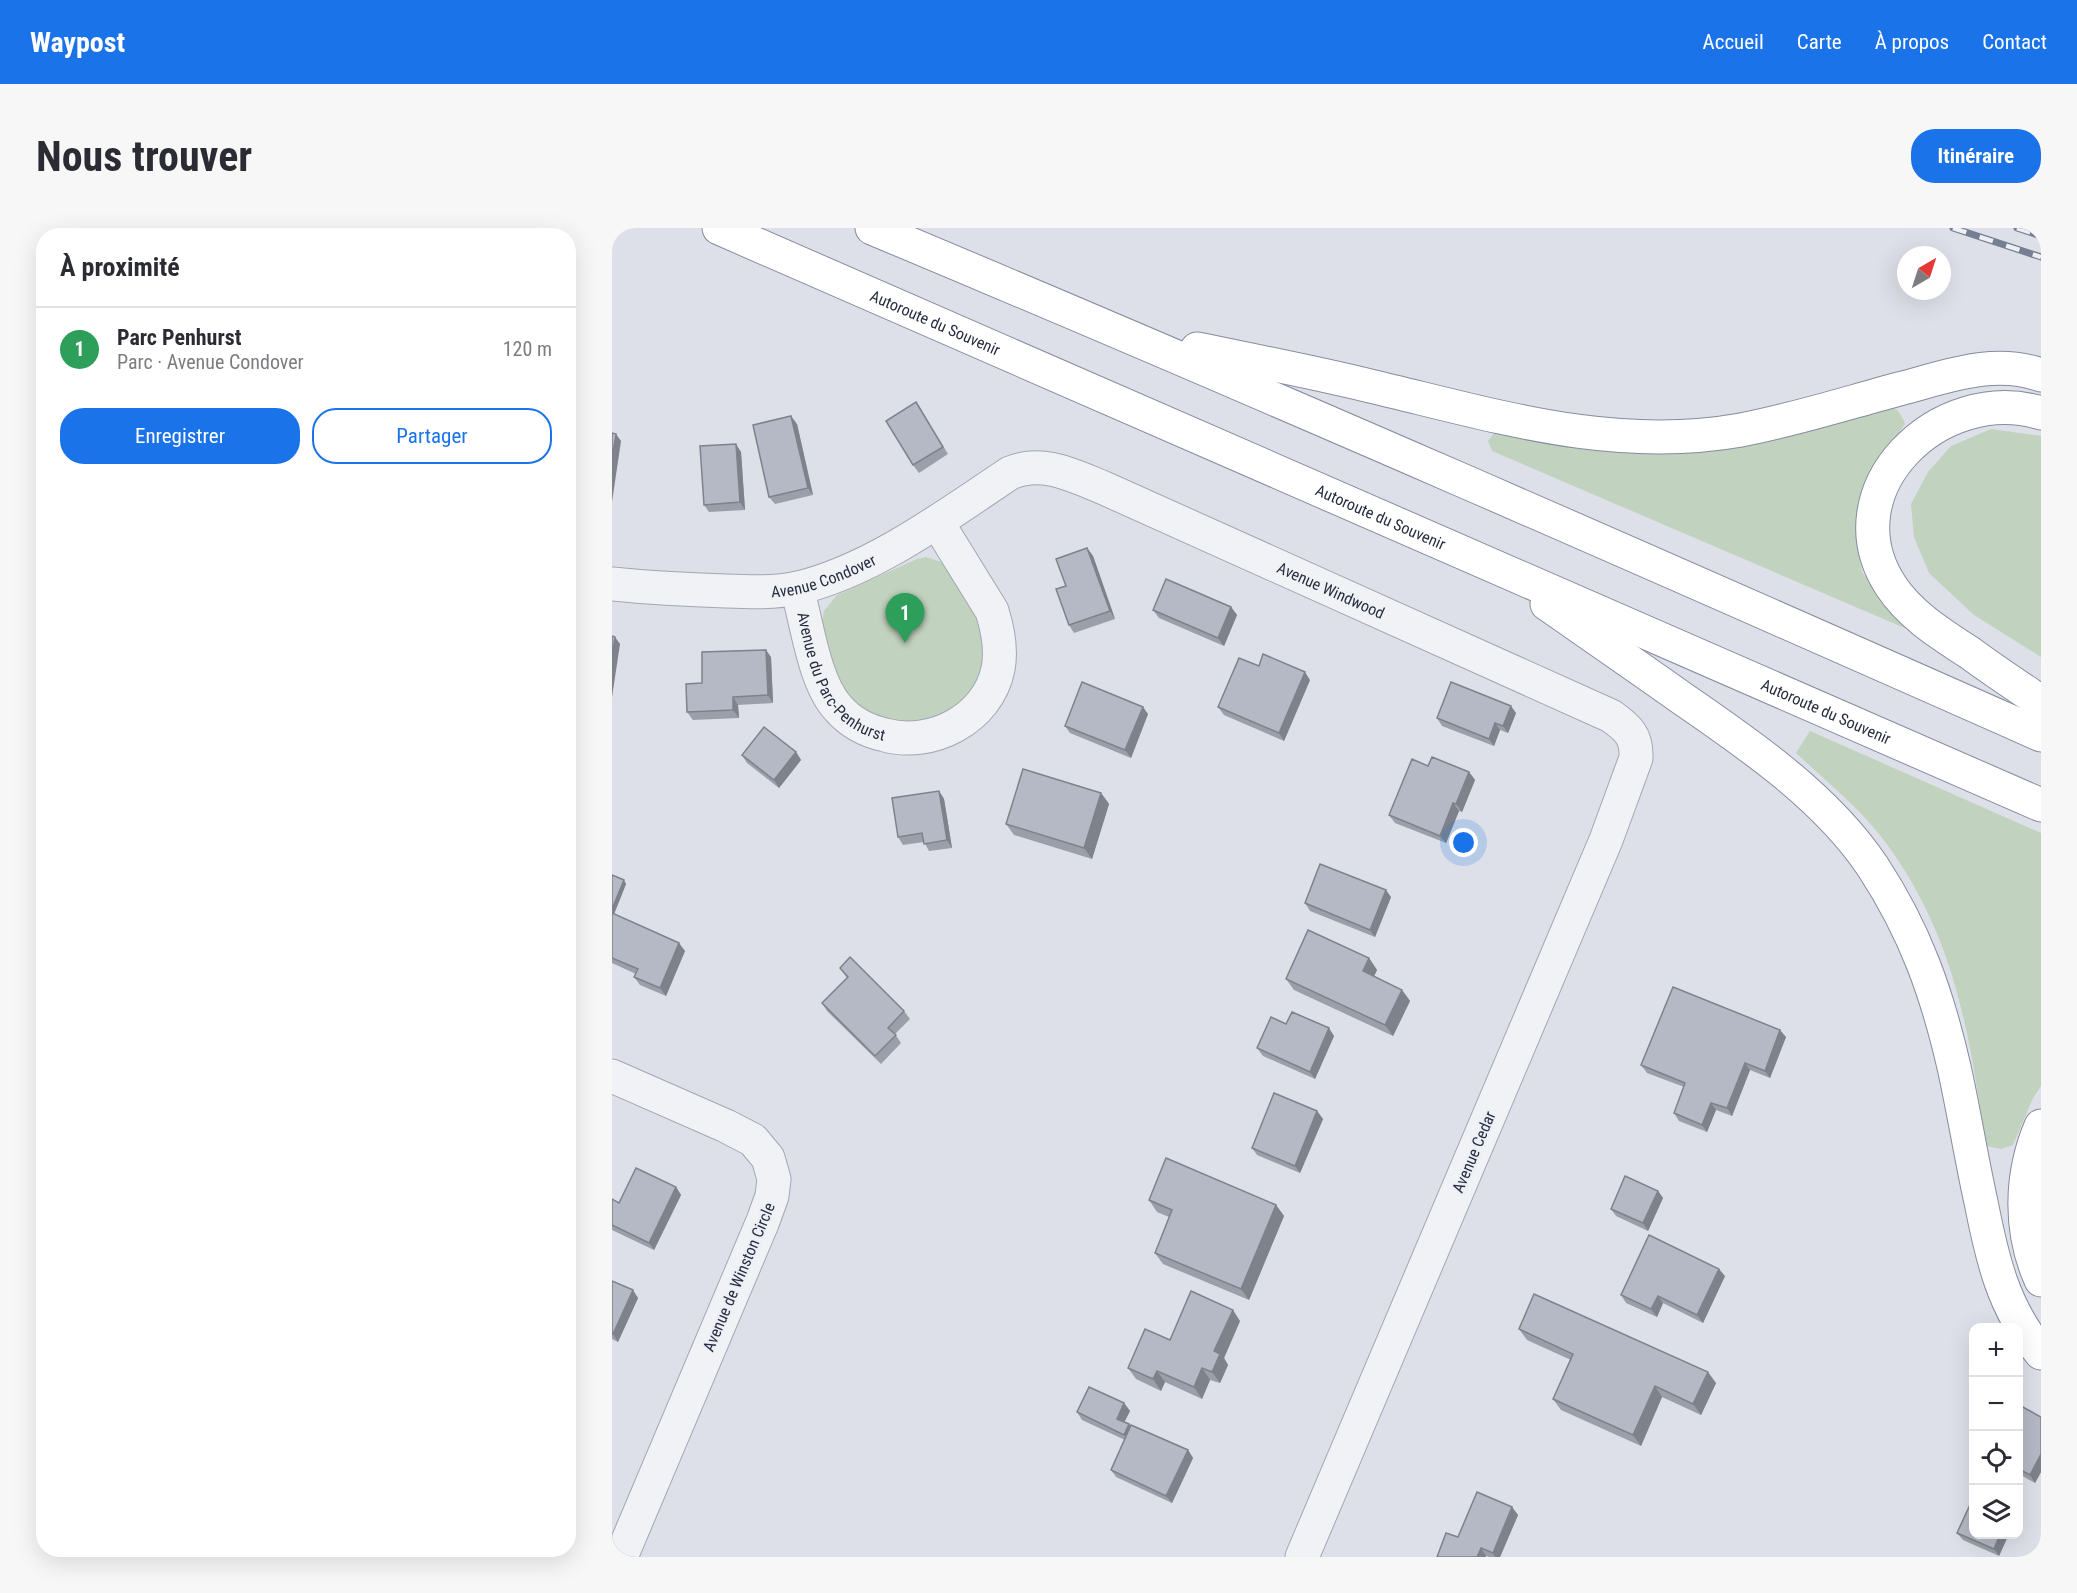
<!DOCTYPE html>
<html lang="fr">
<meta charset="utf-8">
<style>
:root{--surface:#fff;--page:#f7f7f7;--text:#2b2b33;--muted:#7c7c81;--line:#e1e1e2;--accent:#1a73e8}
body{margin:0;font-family:"Roboto Condensed",sans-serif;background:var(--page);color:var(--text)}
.controls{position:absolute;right:18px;bottom:18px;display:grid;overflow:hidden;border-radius:12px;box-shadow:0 6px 24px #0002}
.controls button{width:54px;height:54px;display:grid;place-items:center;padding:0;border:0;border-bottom:2px solid var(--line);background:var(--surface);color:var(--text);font:30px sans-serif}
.compass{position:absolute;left:1285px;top:18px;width:54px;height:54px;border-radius:50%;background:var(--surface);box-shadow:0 6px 24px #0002;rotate:39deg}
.you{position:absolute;left:852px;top:615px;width:21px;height:21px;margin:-15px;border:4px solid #fff;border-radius:50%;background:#1a73e8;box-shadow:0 0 0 9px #1a73e833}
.badge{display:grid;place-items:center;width:39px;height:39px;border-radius:50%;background:var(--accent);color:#fff;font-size:20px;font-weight:700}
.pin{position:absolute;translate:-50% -50px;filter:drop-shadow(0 2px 3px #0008)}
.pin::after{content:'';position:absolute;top:32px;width:21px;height:18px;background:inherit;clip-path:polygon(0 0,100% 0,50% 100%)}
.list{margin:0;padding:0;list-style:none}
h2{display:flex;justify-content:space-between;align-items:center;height:78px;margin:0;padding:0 24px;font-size:26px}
h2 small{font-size:20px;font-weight:400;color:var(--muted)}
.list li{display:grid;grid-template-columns:39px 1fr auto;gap:18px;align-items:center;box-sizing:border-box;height:84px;padding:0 24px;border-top:2px solid var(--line)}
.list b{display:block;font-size:22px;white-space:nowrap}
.list p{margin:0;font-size:20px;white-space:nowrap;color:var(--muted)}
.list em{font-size:20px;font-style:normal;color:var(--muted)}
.actions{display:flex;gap:12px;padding:18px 24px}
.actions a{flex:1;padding:14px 0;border:2px solid var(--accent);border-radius:24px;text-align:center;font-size:21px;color:var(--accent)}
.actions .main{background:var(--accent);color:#fff}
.icon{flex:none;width:33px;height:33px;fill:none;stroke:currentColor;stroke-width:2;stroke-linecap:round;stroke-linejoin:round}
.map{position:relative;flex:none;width:1429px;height:1329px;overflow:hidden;border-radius:24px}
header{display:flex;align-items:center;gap:36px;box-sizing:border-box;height:84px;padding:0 30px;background:var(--accent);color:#fff}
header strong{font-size:28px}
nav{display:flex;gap:33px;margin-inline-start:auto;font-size:21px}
.intro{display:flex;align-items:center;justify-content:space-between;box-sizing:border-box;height:144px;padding:0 36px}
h1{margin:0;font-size:42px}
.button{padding:15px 27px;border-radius:24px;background:var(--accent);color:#fff;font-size:21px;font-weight:700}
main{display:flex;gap:36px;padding:0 36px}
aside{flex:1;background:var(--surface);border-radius:24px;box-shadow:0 6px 24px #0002}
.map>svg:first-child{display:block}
.green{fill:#c1d2be}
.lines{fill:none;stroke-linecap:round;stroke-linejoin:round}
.minor-casing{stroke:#a2a7b2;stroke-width:35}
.highway-casing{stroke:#848c9f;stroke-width:35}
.minor{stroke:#f0f2f6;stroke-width:33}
.highway{stroke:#fff;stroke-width:33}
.rail-casing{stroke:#767e92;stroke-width:7}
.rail{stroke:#edeff6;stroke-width:4.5;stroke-dasharray:14;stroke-linecap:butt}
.wall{fill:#9b9fa9}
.shaded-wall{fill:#7e828a}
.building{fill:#b4b9c5;stroke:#7e828a;stroke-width:1.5}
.labels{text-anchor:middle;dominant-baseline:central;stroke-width:4.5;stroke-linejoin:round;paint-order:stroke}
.street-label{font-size:16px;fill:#262d3f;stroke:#edeff6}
</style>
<header>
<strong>Waypost</strong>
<nav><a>Accueil</a><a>Carte</a><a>À propos</a><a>Contact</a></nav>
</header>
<div class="intro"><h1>Nous trouver</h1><a class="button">Itinéraire</a></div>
<main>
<aside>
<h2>À proximité<small></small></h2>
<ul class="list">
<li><span class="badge" style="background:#2e9e5b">1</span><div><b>Parc Penhurst</b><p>Parc · Avenue Condover</p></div><em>120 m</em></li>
</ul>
<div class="actions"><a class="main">Enregistrer</a><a>Partager</a></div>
</aside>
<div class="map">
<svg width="1429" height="1329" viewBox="0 0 1429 1329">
<rect width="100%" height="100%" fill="#dde0e8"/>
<g class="green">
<path d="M 1275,177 C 1286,181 1289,185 1293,196 L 1260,242 L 1247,275 L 1244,310 L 1250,344 L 1295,401 L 880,223 L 876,213 L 884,203 L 1000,217 Z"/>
<path d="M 1379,201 L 1429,208 L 1429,429 L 1362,387 L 1317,345 L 1302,309 L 1299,276 L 1316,244 L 1339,218 Z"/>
<path d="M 314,329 L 329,334 L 337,341 L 365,385 L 373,422 L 370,444 L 361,462 L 347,478 L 309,496 L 268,492 L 237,471 L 221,445 L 210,393 L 212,383 L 225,367 L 305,331 Z"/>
<path d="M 1198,503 L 1429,605 L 1429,858 L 1421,870 L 1401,917 L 1389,921 L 1375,918 C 1366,872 1361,825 1349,780 C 1335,721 1310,663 1274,615 C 1250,582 1214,553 1184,525 Z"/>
</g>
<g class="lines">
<g class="minor-casing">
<g id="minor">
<path id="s1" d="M 0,356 C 38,360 76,362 114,363 C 138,364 163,365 186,360 C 261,342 335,287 398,245 C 431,231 462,248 492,260 L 999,488 C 1016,500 1025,508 1024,530 L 994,612 L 690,1329"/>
<path id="s2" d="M 185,360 C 195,395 202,454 226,480 C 238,494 255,503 273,507 C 319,520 376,491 386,441 C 390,421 386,402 380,383 L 325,294"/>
<path d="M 0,848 L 114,898 L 141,912 L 156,930 L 162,951 L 160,968 L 151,993 L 9,1329"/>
</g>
</g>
<g class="highway-casing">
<g id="highway">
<path id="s3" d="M 107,0 L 1429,577"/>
<path d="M 260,0 C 652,164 1041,335 1429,507"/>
<path d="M 585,121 C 643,133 701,144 758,158 C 882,187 1000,225 1129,202 C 1182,192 1235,175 1287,161 C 1334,149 1381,130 1429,147"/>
<path d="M 1429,185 C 1328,154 1216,262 1279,358 C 1298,387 1329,406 1358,425 C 1381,442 1405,458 1429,474"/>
<path d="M 935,376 C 981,408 1026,439 1071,471 C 1138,517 1215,570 1261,639 C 1303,703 1325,765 1342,839 C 1352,884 1359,929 1369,974 C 1380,1030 1391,1080 1429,1125"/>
<path d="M 1429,898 C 1408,947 1407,1003 1429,1052"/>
</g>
</g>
<use href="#minor" class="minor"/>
<use href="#highway" class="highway"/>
<g class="rail-casing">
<g id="rail">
<path d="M 1341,0 L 1429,29"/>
<path d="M 1405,0 L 1429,8"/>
</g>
</g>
<use href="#rail" class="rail"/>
</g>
<g class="wall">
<path d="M 304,174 L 336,226 L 307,245 L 301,237 Z"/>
<path d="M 185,196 L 201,267 L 163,276 L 157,269 Z"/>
<path d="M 129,224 L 133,282 L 97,284 L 92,277 Z"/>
<path d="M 475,320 L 481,328 L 503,391 L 462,405 L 457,397 L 454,358 Z"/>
<path d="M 619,379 L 625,387 L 612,418 L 547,390 L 541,382 Z"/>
<path d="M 159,429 L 161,475 L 126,477 L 127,490 L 81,492 L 75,484 L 90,455 Z"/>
<path d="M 647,438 L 698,452 L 672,513 L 612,487 L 606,479 Z"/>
<path d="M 904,485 L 896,505 L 888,502 L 882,518 L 830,498 L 825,490 Z"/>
<path d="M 536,486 L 519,530 L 458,505 L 453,498 Z"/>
<path d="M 184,524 L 189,532 L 167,560 L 135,535 L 130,527 Z"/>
<path d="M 816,538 L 857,544 L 863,552 L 850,584 L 847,583 L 834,615 L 783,595 L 777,587 Z"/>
<path d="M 327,563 L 332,571 L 340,620 L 317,623 L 312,614 L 291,617 L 286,609 Z"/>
<path d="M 489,565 L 497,576 L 480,631 L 402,607 L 394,596 Z"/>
<path d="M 0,647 L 14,656 L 2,686 L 73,723 L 54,768 L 28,757 L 22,749 L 24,746 L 0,735 Z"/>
<path d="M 779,669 L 763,709 L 698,683 L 693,675 Z"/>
<path d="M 757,730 L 765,742 L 762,748 L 790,762 L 798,773 L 781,808 L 682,762 L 674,751 Z"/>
<path d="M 228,740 L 292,783 L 298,791 L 283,806 L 289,815 L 269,836 L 215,783 L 210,775 L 235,750 Z"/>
<path d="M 722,808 L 703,851 L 651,828 L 645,820 Z"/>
<path d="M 1174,809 L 1158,850 L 1138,842 L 1120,888 L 1104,882 L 1095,904 L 1067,893 L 1062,885 L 1072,859 L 1035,845 L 1029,837 Z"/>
<path d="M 705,883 L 711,891 L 688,945 L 645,927 L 640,920 Z"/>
<path d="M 64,959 L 69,967 L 42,1022 L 0,1002 L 0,971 L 7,975 Z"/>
<path d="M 1046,963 L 1051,970 L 1036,1003 L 1004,988 L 999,981 Z"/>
<path d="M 537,972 L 664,977 L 672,988 L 637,1072 L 551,1036 L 543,1025 L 557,989 L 545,984 Z"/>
<path d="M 1113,1048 L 1091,1095 L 1051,1075 L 1045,1089 L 1014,1075 L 1009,1067 Z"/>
<path d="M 0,1053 L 26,1070 L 6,1114 L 0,1111 Z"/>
<path d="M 628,1093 L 612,1130 L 616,1137 L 608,1155 L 598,1152 L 590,1171 L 553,1154 L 549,1163 L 524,1151 L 516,1140 L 558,1112 Z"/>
<path d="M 907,1101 L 1104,1155 L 1089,1187 L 1050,1169 L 1029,1218 L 949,1182 L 941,1171 L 959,1132 L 915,1112 Z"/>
<path d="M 512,1175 L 518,1183 L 512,1194 L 517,1196 L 519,1198 L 576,1222 L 581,1230 L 560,1275 L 504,1249 L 499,1242 L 513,1212 L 470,1192 L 465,1184 Z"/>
<path d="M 1407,1177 L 1429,1189 L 1429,1244 L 1423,1255 L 1407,1246 Z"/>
<path d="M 900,1279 L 906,1287 L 888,1329 L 877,1329 L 874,1328 L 874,1329 L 825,1329 L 846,1309 Z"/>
<path d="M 1345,1305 L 1362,1306 L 1397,1306 L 1387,1328 L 1351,1312 Z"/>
</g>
<g class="shaded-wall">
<path d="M 179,188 L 185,196 L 201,267 L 196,260 Z"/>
<path d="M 4,206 L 9,213 L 0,274 L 0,231 Z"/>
<path d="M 124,216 L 129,224 L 133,282 L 128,274 Z"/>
<path d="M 475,320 L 481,328 L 503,391 L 498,383 Z"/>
<path d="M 619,379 L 625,387 L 612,418 L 606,410 Z"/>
<path d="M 3,409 L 8,416 L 0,469 L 0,428 Z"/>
<path d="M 154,422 L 159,429 L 161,475 L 156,467 Z"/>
<path d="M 693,444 L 698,452 L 672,513 L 667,505 Z"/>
<path d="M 121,469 L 126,477 L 127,490 L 121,482 Z"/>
<path d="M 899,478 L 904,485 L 896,505 L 891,498 Z"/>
<path d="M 531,479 L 536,486 L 519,530 L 513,522 Z"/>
<path d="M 883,495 L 888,502 L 882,518 L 877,511 Z"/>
<path d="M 184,524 L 189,532 L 167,560 L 162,552 Z"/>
<path d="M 857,544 L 863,552 L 850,584 L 844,576 Z"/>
<path d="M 327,563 L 332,571 L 340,620 L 335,612 Z"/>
<path d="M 489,565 L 497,576 L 480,631 L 472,620 Z"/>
<path d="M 841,575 L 847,583 L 834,615 L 828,608 Z"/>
<path d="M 12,652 L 14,656 L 0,691 L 0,681 Z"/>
<path d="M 774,662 L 779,669 L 763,709 L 758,702 Z"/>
<path d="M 67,715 L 73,723 L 54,768 L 48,760 Z"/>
<path d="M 757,730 L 765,742 L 759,755 L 751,743 Z"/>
<path d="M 790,762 L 798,773 L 781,808 L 773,797 Z"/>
<path d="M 717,800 L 722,808 L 703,851 L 698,844 Z"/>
<path d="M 1168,802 L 1174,809 L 1158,850 L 1153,843 Z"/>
<path d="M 1133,835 L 1138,842 L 1120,888 L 1115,880 Z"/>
<path d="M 1099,875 L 1104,882 L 1095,904 L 1090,897 Z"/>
<path d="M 705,883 L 711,891 L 688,945 L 683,938 Z"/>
<path d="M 64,959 L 69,967 L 42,1022 L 37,1015 Z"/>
<path d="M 1046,963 L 1051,970 L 1036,1003 L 1031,995 Z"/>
<path d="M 664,977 L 672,988 L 637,1072 L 629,1061 Z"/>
<path d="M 1107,1041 L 1113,1048 L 1091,1095 L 1085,1087 Z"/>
<path d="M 21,1062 L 26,1070 L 6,1114 L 1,1106 Z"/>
<path d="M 1046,1068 L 1051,1075 L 1045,1089 L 1039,1081 Z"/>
<path d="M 621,1082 L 628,1093 L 612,1130 L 616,1137 L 608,1155 L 600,1144 L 602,1123 Z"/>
<path d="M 590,1140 L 598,1152 L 590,1171 L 582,1159 Z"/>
<path d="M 545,1143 L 553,1154 L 549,1163 L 541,1151 Z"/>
<path d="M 1096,1144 L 1104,1155 L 1089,1187 L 1081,1176 Z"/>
<path d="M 1043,1158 L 1050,1169 L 1029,1218 L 1021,1207 Z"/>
<path d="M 512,1175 L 518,1183 L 510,1199 L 505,1191 Z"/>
<path d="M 517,1196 L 523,1204 L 518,1214 L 512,1207 Z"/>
<path d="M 576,1222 L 581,1230 L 560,1275 L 554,1268 Z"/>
<path d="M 1429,1226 L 1429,1244 L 1423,1255 L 1418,1247 Z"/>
<path d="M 900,1279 L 906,1287 L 888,1329 L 883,1329 L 881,1325 Z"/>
<path d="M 1388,1306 L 1397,1306 L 1387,1328 L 1382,1321 Z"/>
<path d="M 869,1320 L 874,1328 L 874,1329 L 865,1329 Z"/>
</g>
<g class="building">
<path d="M 304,174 L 331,219 L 301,237 L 274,193 Z"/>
<path d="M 179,188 L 196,260 L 157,269 L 141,197 Z"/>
<path d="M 0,205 L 4,206 L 0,231 Z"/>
<path d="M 124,216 L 128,274 L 92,277 L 88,218 Z"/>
<path d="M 475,320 L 498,383 L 457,397 L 444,361 L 454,358 L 444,331 Z"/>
<path d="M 554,351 L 619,379 L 606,410 L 541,382 Z"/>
<path d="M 0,408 L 3,409 L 0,428 Z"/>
<path d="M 154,422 L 156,467 L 121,469 L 121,482 L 75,484 L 74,456 L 90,455 L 90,424 Z"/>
<path d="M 651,426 L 693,444 L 667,505 L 606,479 L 627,430 L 647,438 Z"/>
<path d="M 470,454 L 531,479 L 513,522 L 453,498 Z"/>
<path d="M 839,454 L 899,478 L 891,498 L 883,495 L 877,511 L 825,490 Z"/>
<path d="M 152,499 L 184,524 L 162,552 L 130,527 Z"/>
<path d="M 820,529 L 857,544 L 844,576 L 841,575 L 828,608 L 777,587 L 800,531 L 816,538 Z"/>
<path d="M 411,541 L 489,565 L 472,620 L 394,596 Z"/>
<path d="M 327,563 L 335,612 L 312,616 L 310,605 L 286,609 L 280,570 Z"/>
<path d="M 708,636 L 774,662 L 758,702 L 693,675 Z"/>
<path d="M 0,647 L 12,652 L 0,681 Z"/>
<path d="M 0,685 L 67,715 L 48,760 L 22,749 L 26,741 L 0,730 Z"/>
<path d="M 696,702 L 757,730 L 751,743 L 790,762 L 773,797 L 674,751 Z"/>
<path d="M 238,729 L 292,783 L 276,800 L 284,807 L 263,828 L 210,775 L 236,749 L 228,740 Z"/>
<path d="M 1061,759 L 1168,802 L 1153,843 L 1133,835 L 1115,880 L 1099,875 L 1090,897 L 1062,885 L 1073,855 L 1029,837 Z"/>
<path d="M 680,784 L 717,800 L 698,844 L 645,820 L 659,789 L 674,796 Z"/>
<path d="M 662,865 L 705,883 L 683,938 L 640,920 Z"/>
<path d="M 554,930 L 664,977 L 629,1061 L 543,1025 L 560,982 L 537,972 Z"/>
<path d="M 24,940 L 64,959 L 37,1015 L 0,997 L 0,971 L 7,975 Z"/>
<path d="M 1013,948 L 1046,963 L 1031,995 L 999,981 Z"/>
<path d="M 1037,1007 L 1107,1041 L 1085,1087 L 1046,1068 L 1039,1081 L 1009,1067 Z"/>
<path d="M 0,1053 L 21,1062 L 1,1106 L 0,1106 Z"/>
<path d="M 579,1063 L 621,1082 L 602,1123 L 608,1126 L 600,1144 L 590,1140 L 582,1159 L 545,1143 L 541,1151 L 516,1140 L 533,1101 L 558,1112 Z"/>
<path d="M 922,1066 L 1096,1144 L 1081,1176 L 1043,1158 L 1021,1207 L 941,1171 L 961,1126 L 907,1101 Z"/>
<path d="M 477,1159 L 512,1175 L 505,1191 L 517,1196 L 512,1207 L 465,1184 Z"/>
<path d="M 1407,1177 L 1429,1189 L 1429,1226 L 1418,1247 L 1407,1241 Z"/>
<path d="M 519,1197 L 576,1222 L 554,1268 L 499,1242 Z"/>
<path d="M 865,1264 L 900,1279 L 881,1325 L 869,1320 L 865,1329 L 825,1329 L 834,1305 L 846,1309 Z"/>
<path d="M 1362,1268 L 1362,1306 L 1388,1306 L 1382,1321 L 1345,1305 Z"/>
</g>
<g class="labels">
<g class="street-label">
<text stroke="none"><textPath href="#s3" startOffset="236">Autoroute du Souvenir</textPath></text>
<text stroke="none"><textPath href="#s3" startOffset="722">Autoroute du Souvenir</textPath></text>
<text stroke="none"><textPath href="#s1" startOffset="214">Avenue Condover</textPath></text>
<text stroke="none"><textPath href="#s1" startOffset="776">Avenue Windwood</textPath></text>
<text stroke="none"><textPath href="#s2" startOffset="104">Avenue du Parc-Penhurst</textPath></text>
<text stroke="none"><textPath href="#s3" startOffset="1208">Autoroute du Souvenir</textPath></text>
<text transform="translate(862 924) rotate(-67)">Avenue Cedar</text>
<text transform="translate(127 1049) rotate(-67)">Avenue de Winston Circle</text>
</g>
</g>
</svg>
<div class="controls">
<button>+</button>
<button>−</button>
<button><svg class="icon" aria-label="locate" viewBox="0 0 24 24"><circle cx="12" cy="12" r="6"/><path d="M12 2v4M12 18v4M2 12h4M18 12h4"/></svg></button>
<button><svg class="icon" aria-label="layers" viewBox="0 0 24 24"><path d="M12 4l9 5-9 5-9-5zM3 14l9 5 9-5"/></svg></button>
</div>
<svg class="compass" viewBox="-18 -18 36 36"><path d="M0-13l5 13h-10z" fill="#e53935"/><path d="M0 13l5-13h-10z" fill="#7c7c81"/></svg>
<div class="you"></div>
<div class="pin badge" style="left:293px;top:415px;background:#2e9e5b">1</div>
</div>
</main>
